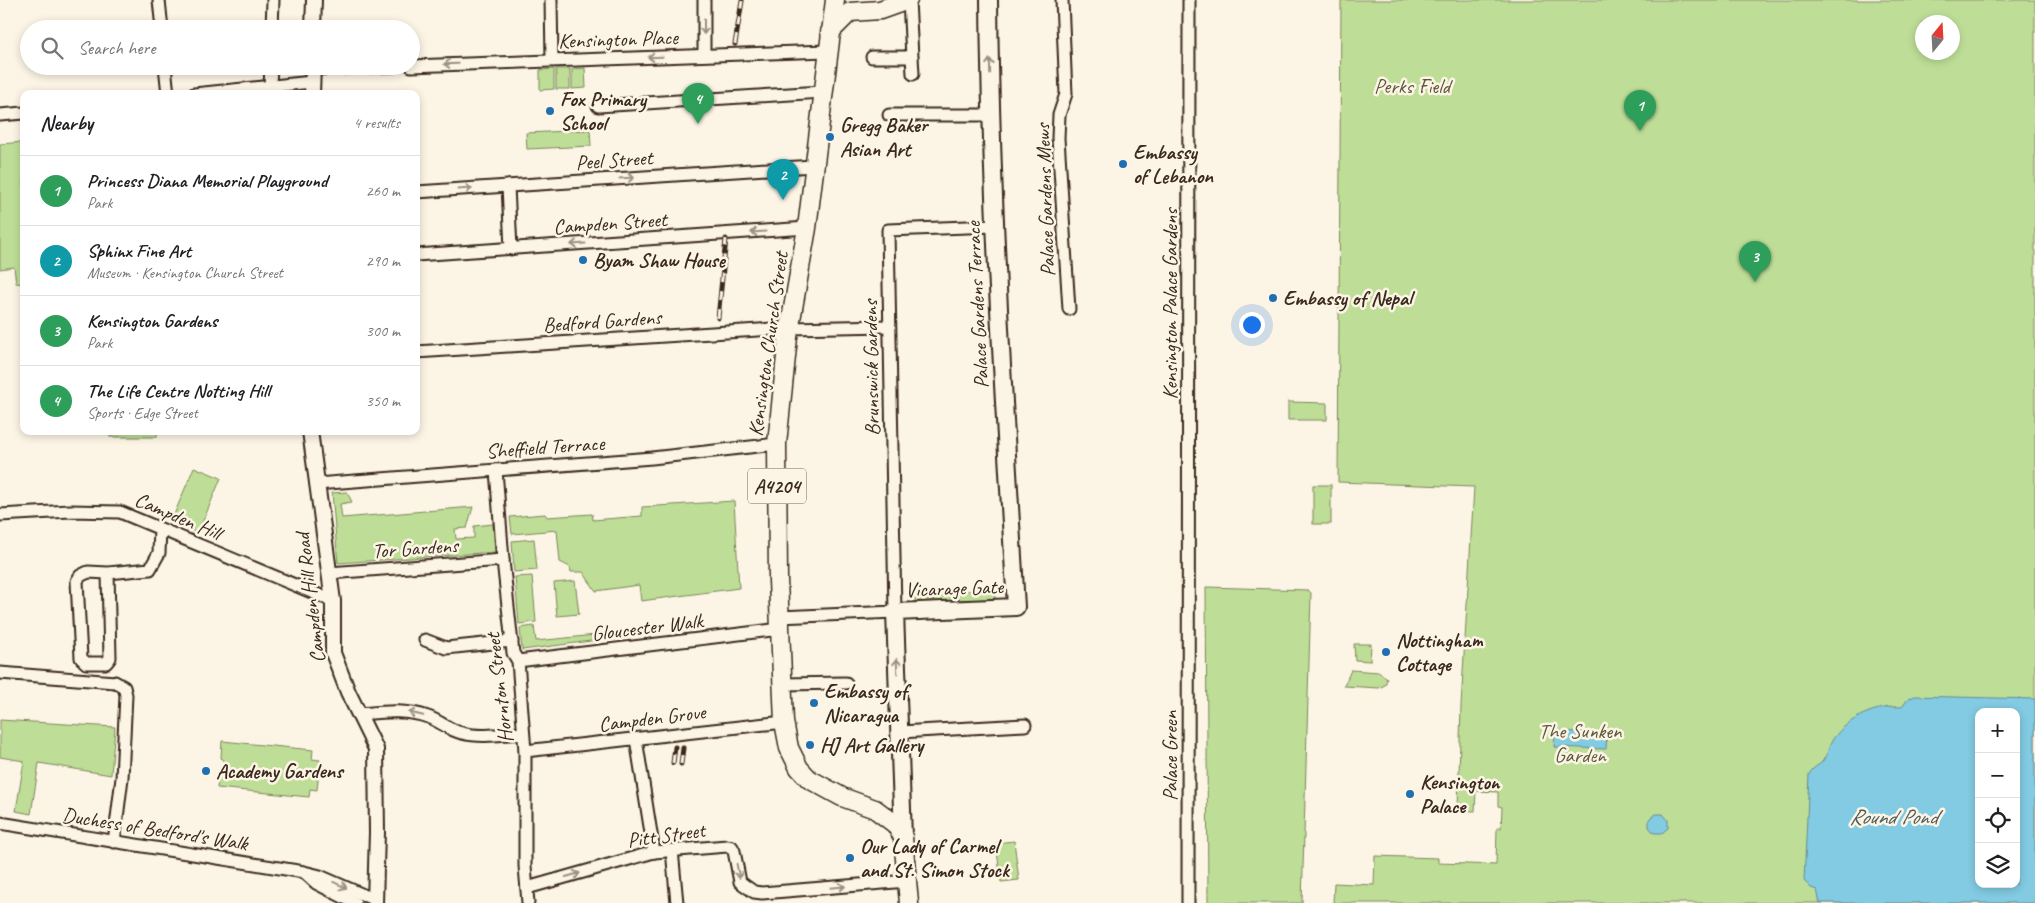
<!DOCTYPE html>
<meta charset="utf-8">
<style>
:root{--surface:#fff;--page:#f2f2f2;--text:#202124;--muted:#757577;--line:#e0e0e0;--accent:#2563eb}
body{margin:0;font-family:Caveat,sans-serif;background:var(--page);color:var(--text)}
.controls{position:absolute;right:15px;bottom:15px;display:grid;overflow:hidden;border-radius:10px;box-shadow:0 2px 8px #0003}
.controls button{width:45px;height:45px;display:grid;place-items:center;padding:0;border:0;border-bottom:1px solid var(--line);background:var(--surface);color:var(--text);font:25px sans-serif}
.compass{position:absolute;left:1915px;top:15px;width:45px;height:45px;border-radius:50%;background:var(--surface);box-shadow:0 2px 8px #0003;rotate:18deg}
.you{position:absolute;left:1251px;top:324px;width:18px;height:18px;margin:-12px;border:4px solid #fff;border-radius:50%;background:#1a73e8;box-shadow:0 0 0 8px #1a73e833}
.badge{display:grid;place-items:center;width:32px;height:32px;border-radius:50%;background:var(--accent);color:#fff;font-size:16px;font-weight:700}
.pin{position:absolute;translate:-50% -41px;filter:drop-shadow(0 1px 2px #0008)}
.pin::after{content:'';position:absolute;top:26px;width:18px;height:15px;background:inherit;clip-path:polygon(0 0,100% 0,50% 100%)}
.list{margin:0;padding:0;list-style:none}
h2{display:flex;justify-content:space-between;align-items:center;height:65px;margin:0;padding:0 20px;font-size:21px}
h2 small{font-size:16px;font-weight:400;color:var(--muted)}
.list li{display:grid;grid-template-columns:32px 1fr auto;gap:15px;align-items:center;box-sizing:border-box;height:70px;padding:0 20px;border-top:1px solid var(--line)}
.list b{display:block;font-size:19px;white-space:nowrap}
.list p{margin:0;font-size:16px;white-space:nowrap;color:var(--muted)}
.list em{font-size:16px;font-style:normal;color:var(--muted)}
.icon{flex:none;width:28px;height:28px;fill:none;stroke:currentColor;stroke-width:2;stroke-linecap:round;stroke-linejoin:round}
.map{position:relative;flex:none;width:2035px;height:903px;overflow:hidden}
.search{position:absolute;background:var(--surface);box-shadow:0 2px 8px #0003;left:20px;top:20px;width:400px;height:55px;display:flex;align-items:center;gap:12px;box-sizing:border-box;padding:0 18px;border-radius:28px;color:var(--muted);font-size:19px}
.panel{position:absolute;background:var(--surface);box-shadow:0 2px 8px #0003;left:20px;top:90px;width:400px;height:345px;border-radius:10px}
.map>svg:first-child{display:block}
.green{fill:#bede97;stroke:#7c845a;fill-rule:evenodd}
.water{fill:#82cbe2;stroke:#668b94;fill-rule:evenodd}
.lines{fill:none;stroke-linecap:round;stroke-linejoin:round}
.minor-casing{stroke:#3b2a1e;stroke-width:15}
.tertiary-casing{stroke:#3b2a1e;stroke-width:18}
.secondary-casing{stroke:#3b2a1e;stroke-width:20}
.primary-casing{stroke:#3b2a1e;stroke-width:21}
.minor{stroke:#fcf5e5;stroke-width:11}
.tertiary{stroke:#fcf5e5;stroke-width:14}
.secondary{stroke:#fcf5e5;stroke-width:16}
.primary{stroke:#fcf5e5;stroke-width:18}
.rail-casing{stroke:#3b2a1e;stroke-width:5}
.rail{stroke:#fcf5e5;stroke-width:3;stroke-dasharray:9;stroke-linecap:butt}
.oneway{stroke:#9c9082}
.poi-dot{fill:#1f6fb2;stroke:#fcf5e5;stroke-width:2}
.labels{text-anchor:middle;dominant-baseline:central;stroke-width:5;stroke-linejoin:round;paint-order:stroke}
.shield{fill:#fcf5e5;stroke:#75675a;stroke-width:1}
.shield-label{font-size:20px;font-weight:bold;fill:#3b2a1e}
.street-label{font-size:21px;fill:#3b2a1e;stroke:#fcf5e5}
.park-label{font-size:21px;fill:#5c573c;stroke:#fcf5e5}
.poi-label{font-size:21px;font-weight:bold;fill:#3b2a1e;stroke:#fcf5e5;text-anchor:start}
.water-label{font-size:22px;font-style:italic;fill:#505a59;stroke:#fcf5e5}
</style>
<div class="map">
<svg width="2035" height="903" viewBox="0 0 2035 903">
<rect width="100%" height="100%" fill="#fcf5e5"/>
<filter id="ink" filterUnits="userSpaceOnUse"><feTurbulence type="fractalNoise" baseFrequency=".02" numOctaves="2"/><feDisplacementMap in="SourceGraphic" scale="10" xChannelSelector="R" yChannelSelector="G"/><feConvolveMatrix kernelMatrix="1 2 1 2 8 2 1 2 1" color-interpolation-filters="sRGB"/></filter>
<g filter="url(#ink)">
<g class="green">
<path d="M 1341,0 L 2035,0 L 2035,903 L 1333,903 L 1334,883 L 1374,885 L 1375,856 L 1438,858 L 1438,863 L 1496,865 L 1497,828 L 1501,828 L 1502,807 L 1498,806 L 1498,792 L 1476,791 L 1475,811 L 1458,810 L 1461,706 L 1474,487 L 1338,482 ZM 1922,22 L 1952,22 L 1952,52 L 1922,52 ZM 1979,712 L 2016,712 L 2016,884 L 1979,884 Z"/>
<path d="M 585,68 L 586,88 L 572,89 L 572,69 Z"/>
<path d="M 554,69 L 554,89 L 540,90 L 540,70 Z"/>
<rect x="556" y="69" width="14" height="20"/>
<path d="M 590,130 L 591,146 L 527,149 L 526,133 Z"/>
<path d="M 24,142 L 24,284 L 16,283 L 14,267 L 0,269 L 0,144 Z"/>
<path d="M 1288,402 L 1327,403 L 1327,420 L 1288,420 Z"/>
<rect x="110" y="431" width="47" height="6"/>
<path d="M 194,467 L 221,478 L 198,533 L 171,522 Z"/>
<rect x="1313" y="485" width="18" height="39"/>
<path d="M 347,492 L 352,502 L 340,504 L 342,518 L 473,507 L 467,528 L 455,529 L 456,539 L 474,538 L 474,526 L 493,524 L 495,552 L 338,563 L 332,493 Z"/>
<path d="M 734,501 L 739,588 L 641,601 L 639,585 L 596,591 L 583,572 L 571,572 L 570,567 L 560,562 L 557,530 L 512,534 L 510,517 L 545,514 L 547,517 L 592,514 L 593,520 L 642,516 L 642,507 Z"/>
<path d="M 534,539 L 537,570 L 514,572 L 512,541 Z"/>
<path d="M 532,576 L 536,622 L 519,624 L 515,577 Z"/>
<path d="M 575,581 L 579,614 L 557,616 L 554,583 Z"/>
<path d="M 1206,587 L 1308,590 L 1311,593 L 1302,903 L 1208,903 Z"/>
<path d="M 988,590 L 995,594 L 995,599 L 915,602 L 915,597 L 923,592 Z"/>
<path d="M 534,626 L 536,641 L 606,634 L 606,639 L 522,650 L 520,628 Z"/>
<path d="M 1354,644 L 1371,644 L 1370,661 L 1355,660 Z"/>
<path d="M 1351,670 L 1379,672 L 1387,679 L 1385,685 L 1379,688 L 1344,686 Z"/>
<path d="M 0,720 L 115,727 L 111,775 L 39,763 L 31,814 L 16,811 L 24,761 L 0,757 Z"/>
<path d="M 222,741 L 313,750 L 312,759 L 320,760 L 317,790 L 310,789 L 309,797 L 217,788 L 219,771 L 225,769 L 226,765 L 221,758 Z"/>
<path d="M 1014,841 L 1019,880 L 1001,882 L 996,843 Z"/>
</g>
<g class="water">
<path d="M 1915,696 L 2035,699 L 2035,903 L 1820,903 L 1817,890 L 1811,888 L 1804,881 L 1809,774 C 1813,768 1815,767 1820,764 C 1826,759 1829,745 1833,739 C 1848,718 1876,705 1902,707 L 1908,699 ZM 1979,712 L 2016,712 L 2016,884 L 1979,884 Z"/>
<path d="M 1555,731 L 1607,733 L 1606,749 L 1554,747 Z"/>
<path d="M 1655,814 L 1663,814 L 1668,820 L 1668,828 L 1662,833 L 1654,833 L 1649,827 L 1649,819 Z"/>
</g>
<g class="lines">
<g class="minor-casing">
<g id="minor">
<path d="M 159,0 L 162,29"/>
<path d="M 551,0 L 552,60"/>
<path d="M 704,0 L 704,55"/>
<path d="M 1062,0 L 1066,94 L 1059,115 L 1058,138 L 1069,309"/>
<path d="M 272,29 L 273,0"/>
<path d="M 872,57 L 912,57 L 909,0"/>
<path d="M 912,57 L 913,74"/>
<path d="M 165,66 L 168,94"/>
<path d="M 411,66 L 827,51"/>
<path d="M 313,69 L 394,66"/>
<path d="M 270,86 L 271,66"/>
<path d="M 194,94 L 312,82"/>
<path d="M 598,106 L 822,92"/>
<path d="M 0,115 L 24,113"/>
<path d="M 889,115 L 990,115"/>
<path d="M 508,186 L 511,249"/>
<path d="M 416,192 L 813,166"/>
<path d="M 416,255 L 807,228"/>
<path d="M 416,352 L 789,328 L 889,326"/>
<path d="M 496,470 L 503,560 L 513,653 L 518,661 L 525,751 L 525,866 L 528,903"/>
<path d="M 316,484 L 652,458 L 777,444"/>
<path d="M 0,515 L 70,511 L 120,512 L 333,601"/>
<path d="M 108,573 L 110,658 L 106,663 L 86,663 L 81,658 L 77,581 L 80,576 L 88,572 L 108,573 L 150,569 L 159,553 L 160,529"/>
<path d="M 329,573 L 503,560"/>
<path d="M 779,617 L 895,612 L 888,230 L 994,226"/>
<path d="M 425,640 L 446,648 L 512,641"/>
<path d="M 518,661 L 780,629"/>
<path d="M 0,673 L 115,682 L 124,687 L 126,695 L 122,778 L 114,842"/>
<path d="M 782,684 L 846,683"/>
<path d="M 359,714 C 383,712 405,709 428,717 C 440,721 450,731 462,733 C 481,738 504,734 523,733"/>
<path d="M 900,732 L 1025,725"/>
<path d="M 636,739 L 654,852"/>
<path d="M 525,751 L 784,722"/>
<path d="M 0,823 L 304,872 L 320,876 L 375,900"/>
<path d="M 672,850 L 677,903"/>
<path d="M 305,873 L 316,883 L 355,903"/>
<path d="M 527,888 L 654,852 L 727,846 L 732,847 L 734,851 L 740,882 L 754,892 L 762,893 L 907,881"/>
<path d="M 1188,903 L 1189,0"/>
</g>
</g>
<g class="tertiary-casing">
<g id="tertiary">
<path d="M 313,29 L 314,0"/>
<path d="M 312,94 L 313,66"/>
<path d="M 310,431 L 333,601 L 333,653 L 348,692 L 376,749 L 377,832 L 375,903"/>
</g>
</g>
<g class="secondary-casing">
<path id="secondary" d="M 903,837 L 895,612 L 1016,607 C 1004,405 991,203 989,0"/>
</g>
<g class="primary-casing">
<g id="primary">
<path d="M 835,0 L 807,228 L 788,337 L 777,444 L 778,580 L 784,722 L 789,748 L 799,768 L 809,779 L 842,797 L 875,809 L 895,824 L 903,837 L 909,903"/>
<path d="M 830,32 L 850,12 L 880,10 L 908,0"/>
</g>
</g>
<use href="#minor" class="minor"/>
<use href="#tertiary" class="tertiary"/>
<use href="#secondary" class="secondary"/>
<use href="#primary" class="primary"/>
<g class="rail-casing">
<g id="rail">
<path d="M 735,44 L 742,1"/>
<path d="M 718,318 L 726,239"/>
<path d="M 673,763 L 675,747"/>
<path d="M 681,764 L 683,748"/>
</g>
</g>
<use href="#rail" class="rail"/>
</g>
<defs><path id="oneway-shaft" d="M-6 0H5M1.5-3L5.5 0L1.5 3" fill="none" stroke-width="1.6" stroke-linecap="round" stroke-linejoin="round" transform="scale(1.25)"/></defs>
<g class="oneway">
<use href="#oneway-shaft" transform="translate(704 27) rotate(90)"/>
<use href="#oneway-shaft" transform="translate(655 57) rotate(178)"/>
<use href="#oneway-shaft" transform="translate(451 64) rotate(178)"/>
<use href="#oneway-shaft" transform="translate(990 66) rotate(-91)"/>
<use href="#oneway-shaft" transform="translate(627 178) rotate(-4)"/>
<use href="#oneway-shaft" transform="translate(465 189) rotate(-4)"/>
<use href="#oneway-shaft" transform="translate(758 232) rotate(176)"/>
<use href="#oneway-shaft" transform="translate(578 244) rotate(176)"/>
<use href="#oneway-shaft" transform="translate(897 666) rotate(-92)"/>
<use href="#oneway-shaft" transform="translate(416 714) rotate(-167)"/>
<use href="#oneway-shaft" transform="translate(738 871) rotate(79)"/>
<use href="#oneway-shaft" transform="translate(573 875) rotate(-16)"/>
<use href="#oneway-shaft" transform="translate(340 885) rotate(24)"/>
<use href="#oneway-shaft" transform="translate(838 887) rotate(-5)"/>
</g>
</g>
<g class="poi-dot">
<circle cx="550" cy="111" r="5"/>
<circle cx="830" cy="137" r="5"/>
<circle cx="1123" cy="164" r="5"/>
<circle cx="583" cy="260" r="5"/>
<circle cx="1273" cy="298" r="5"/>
<circle cx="1386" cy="652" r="5"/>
<circle cx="814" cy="703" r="5"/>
<circle cx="810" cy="745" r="5"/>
<circle cx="206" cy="771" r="5"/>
<circle cx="1410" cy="794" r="5"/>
<circle cx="850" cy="858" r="5"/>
</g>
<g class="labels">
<rect class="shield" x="748" y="468.5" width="58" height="35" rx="4"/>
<g class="shield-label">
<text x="777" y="486">A4204</text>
</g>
<g class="street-label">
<text transform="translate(618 39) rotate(-2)">Kensington Place</text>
<text transform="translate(614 160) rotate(-4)">Peel Street</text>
<text transform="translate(1045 200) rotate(-92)">Palace Gardens Mews</text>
<text transform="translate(610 223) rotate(-4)">Campden Street</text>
<text transform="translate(1170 304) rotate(-90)">Kensington Palace Gardens</text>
<text transform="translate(977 305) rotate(-93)">Palace Gardens Terrace</text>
<text transform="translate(602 321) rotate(-4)">Bedford Gardens</text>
<text transform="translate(768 344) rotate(-82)">Kensington Church Street</text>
<text transform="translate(871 368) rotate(-91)">Brunswick Gardens</text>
<text transform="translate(545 447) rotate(-4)">Sheffield Terrace</text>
<text transform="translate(178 516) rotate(23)">Campden Hill</text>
<text transform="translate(415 548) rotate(-4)">Tor Gardens</text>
<text transform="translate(954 588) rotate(-2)">Vicarage Gate</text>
<text transform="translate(310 598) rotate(-97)">Campden Hill Road</text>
<text transform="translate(647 627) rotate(-7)">Gloucester Walk</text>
<text transform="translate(499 688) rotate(-97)">Hornton Street</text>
<text transform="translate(652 718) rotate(-7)">Campden Grove</text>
<text transform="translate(1170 756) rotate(-90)">Palace Green</text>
<text transform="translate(155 829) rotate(9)">Duchess of Bedford's Walk</text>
<text transform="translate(666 835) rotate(-8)">Pitt Street</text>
</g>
<g class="park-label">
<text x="1412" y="86">Perks Field</text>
<text x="1580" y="731">The Sunken<tspan x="1580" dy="24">Garden</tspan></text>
</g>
<g class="poi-label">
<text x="560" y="99">Fox Primary<tspan x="560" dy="24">School</tspan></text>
<text x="840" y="125">Gregg Baker<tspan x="840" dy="24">Asian Art</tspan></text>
<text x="1133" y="152">Embassy<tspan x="1133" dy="24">of Lebanon</tspan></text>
<text x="593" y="260">Byam Shaw House</text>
<text x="1283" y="298">Embassy of Nepal</text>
<text x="1396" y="640">Nottingham<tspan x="1396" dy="24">Cottage</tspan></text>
<text x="824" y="691">Embassy of<tspan x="824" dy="24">Nicaragua</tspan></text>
<text x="820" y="745">HJ Art Gallery</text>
<text x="216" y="771">Academy Gardens</text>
<text x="1420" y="782">Kensington<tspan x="1420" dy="24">Palace</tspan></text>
<text x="860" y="846">Our Lady of Carmel<tspan x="860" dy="24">and St. Simon Stock</tspan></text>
</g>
<g class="water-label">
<text x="1893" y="817">Round Pond</text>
</g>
</g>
</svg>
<div class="controls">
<button>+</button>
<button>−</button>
<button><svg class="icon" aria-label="locate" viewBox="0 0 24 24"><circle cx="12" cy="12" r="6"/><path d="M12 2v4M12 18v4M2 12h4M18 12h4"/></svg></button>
<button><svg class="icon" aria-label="layers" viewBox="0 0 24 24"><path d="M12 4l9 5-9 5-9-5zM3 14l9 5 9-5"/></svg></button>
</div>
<svg class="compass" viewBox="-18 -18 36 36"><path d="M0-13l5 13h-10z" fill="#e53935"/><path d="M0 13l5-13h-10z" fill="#757577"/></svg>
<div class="you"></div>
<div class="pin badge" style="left:1640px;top:131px;background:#2e9e5b">1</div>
<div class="pin badge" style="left:783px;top:200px;background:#0f9aa8">2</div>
<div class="pin badge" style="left:1755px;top:282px;background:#2e9e5b">3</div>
<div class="pin badge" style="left:698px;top:124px;background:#2e9e5b">4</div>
<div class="search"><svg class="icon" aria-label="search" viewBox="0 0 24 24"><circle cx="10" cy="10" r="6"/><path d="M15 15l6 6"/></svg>Search here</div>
<section class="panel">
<h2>Nearby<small>4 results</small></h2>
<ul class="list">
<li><span class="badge" style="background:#2e9e5b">1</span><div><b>Princess Diana Memorial Playground</b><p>Park</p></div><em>260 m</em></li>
<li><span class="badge" style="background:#0f9aa8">2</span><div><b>Sphinx Fine Art</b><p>Museum · Kensington Church Street</p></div><em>290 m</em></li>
<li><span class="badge" style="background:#2e9e5b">3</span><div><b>Kensington Gardens</b><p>Park</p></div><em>300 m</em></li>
<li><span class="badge" style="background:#2e9e5b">4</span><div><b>The Life Centre Notting Hill</b><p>Sports · Edge Street</p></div><em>350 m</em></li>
</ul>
</section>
</div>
